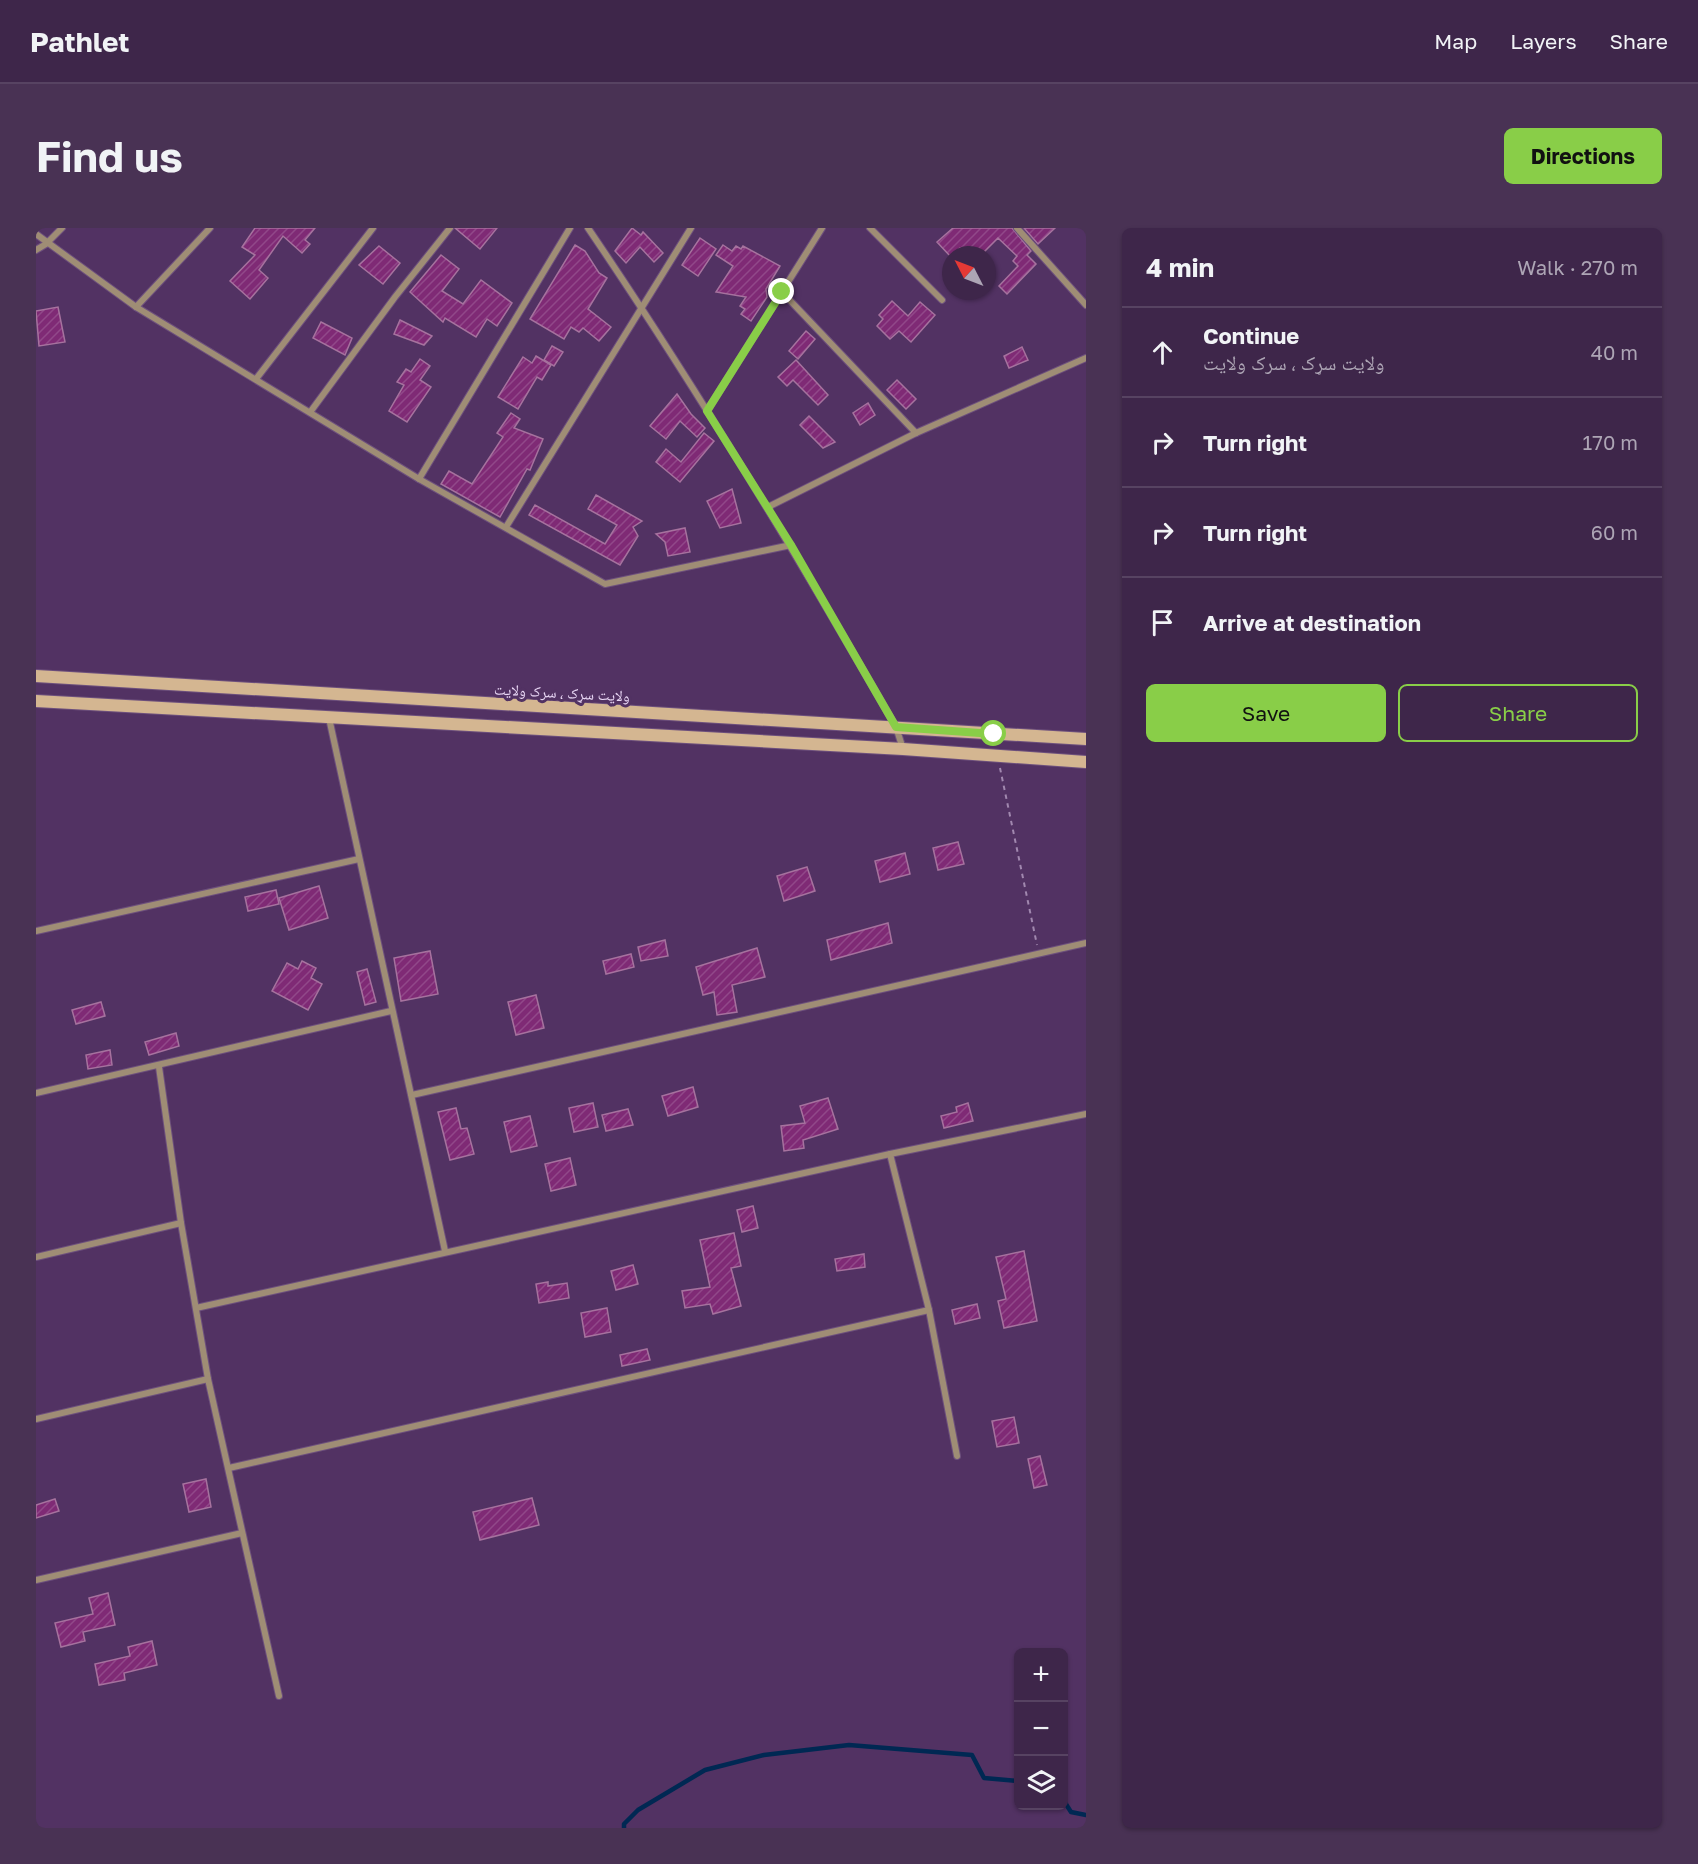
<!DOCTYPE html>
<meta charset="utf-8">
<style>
:root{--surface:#3e264a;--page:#493254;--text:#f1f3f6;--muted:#ada5b5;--line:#574362;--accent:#89ce48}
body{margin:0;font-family:"Golos Text","Noto Naskh Arabic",sans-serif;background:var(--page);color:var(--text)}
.controls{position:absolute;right:18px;bottom:18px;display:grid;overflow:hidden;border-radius:9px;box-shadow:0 2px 4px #0004}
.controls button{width:54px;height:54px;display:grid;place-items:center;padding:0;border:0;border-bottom:2px solid var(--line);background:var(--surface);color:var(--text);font:30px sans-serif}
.compass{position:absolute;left:906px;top:18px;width:54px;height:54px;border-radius:50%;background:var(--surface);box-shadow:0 2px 4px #0004;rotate:312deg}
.stop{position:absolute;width:18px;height:18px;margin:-14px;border:4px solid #89ce48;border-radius:50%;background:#fff}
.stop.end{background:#89ce48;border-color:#fff;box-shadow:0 2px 6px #0008}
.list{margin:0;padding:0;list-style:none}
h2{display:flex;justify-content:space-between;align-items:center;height:78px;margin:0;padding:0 24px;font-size:26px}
h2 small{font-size:20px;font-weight:400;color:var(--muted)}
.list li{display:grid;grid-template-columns:39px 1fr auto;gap:18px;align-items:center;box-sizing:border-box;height:90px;padding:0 24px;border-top:2px solid var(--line)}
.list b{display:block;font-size:22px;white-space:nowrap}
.list p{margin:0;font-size:20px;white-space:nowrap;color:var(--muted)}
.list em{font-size:20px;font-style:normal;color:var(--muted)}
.actions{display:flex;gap:12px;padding:18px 24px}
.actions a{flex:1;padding:14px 0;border:2px solid var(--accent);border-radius:9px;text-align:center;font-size:21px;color:var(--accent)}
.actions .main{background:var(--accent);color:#111}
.icon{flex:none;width:33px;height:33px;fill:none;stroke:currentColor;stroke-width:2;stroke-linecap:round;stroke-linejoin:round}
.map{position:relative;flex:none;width:1050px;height:1600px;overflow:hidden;border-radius:9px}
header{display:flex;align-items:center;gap:36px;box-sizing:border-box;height:84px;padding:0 30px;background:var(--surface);border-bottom:2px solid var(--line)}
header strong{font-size:28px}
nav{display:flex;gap:33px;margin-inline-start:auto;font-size:21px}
.intro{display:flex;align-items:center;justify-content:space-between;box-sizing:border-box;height:144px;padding:0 36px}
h1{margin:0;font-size:42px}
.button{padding:15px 27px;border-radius:9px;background:var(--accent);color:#111;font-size:21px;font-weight:700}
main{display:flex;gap:36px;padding:0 36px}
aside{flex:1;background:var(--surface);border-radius:9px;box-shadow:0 2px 4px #0004}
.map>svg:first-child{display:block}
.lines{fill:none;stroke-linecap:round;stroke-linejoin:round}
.stream{stroke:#002853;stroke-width:4.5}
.building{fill:url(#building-hatch);stroke:#a6729e;stroke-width:1.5}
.street-casing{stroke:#6d507d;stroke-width:8}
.secondary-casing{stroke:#6d507d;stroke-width:14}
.path{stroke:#a188af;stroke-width:2;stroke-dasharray:4.5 4.5;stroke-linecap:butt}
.street{stroke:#9f8d75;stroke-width:6}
.secondary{stroke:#d4b691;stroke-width:12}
.route{stroke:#89ce48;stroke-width:8}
.labels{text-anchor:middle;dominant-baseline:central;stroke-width:6;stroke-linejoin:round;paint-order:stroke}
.street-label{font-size:15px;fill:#e9d7f5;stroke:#523263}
</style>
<header>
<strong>Pathlet</strong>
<nav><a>Map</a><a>Layers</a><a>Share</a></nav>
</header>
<div class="intro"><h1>Find us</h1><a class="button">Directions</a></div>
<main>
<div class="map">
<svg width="1050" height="1600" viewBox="0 0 1050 1600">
<defs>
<pattern id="building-hatch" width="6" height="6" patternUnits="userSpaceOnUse" patternTransform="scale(1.5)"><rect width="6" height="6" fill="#7f2a75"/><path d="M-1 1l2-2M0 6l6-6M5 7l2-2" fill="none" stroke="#914889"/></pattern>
</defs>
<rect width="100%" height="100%" fill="#523263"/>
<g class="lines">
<g class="stream">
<path d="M 1028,1573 L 1035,1584 L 1050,1587"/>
<path d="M 588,1600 L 588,1596 L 602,1582 L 669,1542 L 728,1527 L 813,1517 L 936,1527 L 948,1550 L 982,1553"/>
</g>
</g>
<g class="building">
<path d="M 219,0 L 279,0 L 269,12 L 274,16 L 266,25 L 247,8 L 223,42 L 232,50 L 214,71 L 194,53 L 219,27 L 206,19 Z"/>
<path d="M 419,0 L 461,0 L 444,21 Z"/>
<path d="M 596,0 L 605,7 L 607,4 L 627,25 L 618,34 L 604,19 L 590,35 L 579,23 Z"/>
<path d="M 917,0 L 976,0 L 995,23 L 991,27 L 1000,36 L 971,66 L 963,58 L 982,38 L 977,33 L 981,28 L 962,10 L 945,27 L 931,27 L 924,20 L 915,29 L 901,14 Z"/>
<path d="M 988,0 L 1019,0 L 1002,16 Z"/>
<path d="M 664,10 L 680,21 L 662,48 L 646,37 Z"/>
<path d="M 539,17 L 549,23 L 563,45 L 571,50 L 552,81 L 575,99 L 563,113 L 547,100 L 543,104 L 535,99 L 528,111 L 494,91 Z"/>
<path d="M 687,17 L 696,23 L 700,18 L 705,21 L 707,18 L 744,38 L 730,61 L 731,69 L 715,93 L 705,86 L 709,81 L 704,78 L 710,69 L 680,64 L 697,38 L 680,27 Z"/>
<path d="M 343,18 L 364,35 L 347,56 L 323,37 Z"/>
<path d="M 405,27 L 423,41 L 406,63 L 427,76 L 445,52 L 476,75 L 461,98 L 451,91 L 440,109 L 409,90 L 407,94 L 374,64 Z"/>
<path d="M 856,73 L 872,88 L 884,74 L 899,87 L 875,114 L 863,103 L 854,111 L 841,98 L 847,91 L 843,87 Z"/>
<path d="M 22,79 L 29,114 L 3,118 L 0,83 Z"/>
<path d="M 364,92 L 396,108 L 388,117 L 358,106 Z"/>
<path d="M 285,94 L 316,110 L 309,127 L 277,110 Z"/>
<path d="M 770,103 L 779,111 L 762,131 L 753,123 Z"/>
<path d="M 516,118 L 527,124 L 518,138 L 508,132 Z"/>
<path d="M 986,119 L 992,132 L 973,140 L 968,128 Z"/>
<path d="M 500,128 L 515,137 L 506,152 L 501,149 L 482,181 L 462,169 L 487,129 L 496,135 Z"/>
<path d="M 384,131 L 394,138 L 384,152 L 395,159 L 371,194 L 353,183 L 368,157 L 361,154 L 370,141 L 375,144 Z"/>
<path d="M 760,132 L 792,167 L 782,177 L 757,152 L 751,158 L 742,149 Z"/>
<path d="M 861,152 L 880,171 L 870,181 L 851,162 Z"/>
<path d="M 641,166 L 655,186 L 669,200 L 661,209 L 644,193 L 630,211 L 614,198 Z"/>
<path d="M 832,175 L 839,187 L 824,197 L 817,185 Z"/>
<path d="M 475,185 L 484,191 L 478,200 L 507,211 L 494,242 L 491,241 L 464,289 L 405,256 L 413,243 L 436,256 L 467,209 L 461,205 Z"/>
<path d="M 773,188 L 799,214 L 787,220 L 764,197 Z"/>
<path d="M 668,205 L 678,213 L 644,254 L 620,234 L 630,221 L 645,234 Z"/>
<path d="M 696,261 L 705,295 L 684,300 L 671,273 Z"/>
<path d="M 560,267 L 606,293 L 597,299 L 602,308 L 584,337 L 493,287 L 499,277 L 569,316 L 581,297 L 552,281 Z"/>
<path d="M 649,300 L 654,324 L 632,328 L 629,314 L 620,306 Z"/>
<path d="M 922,614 L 928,636 L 902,642 L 897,620 Z"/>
<path d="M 869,625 L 874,646 L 844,654 L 839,633 Z"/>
<path d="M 771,639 L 779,663 L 748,673 L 741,648 Z"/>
<path d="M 283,658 L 292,690 L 253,702 L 243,670 Z"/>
<path d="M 240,662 L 243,676 L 212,683 L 209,669 Z"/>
<path d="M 852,695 L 856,715 L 795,732 L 791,712 Z"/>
<path d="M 629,712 L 632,728 L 605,733 L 602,719 Z"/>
<path d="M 721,720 L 729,749 L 696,757 L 701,784 L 681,787 L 678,764 L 667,767 L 660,739 Z"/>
<path d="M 394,723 L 402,766 L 365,773 L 358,730 Z"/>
<path d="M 595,726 L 598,739 L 570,746 L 567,733 Z"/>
<path d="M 266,733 L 280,740 L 275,750 L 286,756 L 272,782 L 236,763 L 251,735 L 262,741 Z"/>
<path d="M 331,741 L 340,774 L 329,777 L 321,744 Z"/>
<path d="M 500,767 L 508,800 L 480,807 L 472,774 Z"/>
<path d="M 65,774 L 69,788 L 40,796 L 36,782 Z"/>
<path d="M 140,805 L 143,818 L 113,827 L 109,814 Z"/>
<path d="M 74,822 L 76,837 L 52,841 L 50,827 Z"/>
<path d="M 657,859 L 662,879 L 632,888 L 626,868 Z"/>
<path d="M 792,870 L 802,901 L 767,912 L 768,920 L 748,923 L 745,898 L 769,895 L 764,878 Z"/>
<path d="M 557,875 L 562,899 L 538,904 L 533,880 Z"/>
<path d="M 932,875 L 937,893 L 908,900 L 905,888 L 921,884 L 920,879 Z"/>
<path d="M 420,880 L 425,901 L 431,900 L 438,926 L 414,932 L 402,884 Z"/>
<path d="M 592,881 L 597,897 L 570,903 L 566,887 Z"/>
<path d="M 494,888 L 501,918 L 475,924 L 468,894 Z"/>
<path d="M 534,930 L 540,957 L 515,963 L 509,936 Z"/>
<path d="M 717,978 L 722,1000 L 706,1004 L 701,982 Z"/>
<path d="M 698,1005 L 705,1038 L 695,1040 L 705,1078 L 677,1086 L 674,1076 L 649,1080 L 646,1063 L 674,1059 L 664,1012 Z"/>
<path d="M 988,1023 L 1001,1093 L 968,1100 L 962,1073 L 970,1071 L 960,1029 Z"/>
<path d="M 828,1026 L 829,1039 L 801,1043 L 799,1031 Z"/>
<path d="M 597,1037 L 602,1056 L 580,1062 L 575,1043 Z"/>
<path d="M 512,1054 L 512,1058 L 531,1055 L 533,1070 L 503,1075 L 500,1056 Z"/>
<path d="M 941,1076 L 944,1090 L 919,1096 L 916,1082 Z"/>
<path d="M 571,1080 L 575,1104 L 549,1109 L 545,1085 Z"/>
<path d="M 611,1121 L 614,1132 L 586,1138 L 584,1127 Z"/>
<path d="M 978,1189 L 983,1215 L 961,1219 L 956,1193 Z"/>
<path d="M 1004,1228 L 1011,1257 L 998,1260 L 992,1231 Z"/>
<path d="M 170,1251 L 175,1279 L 153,1284 L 147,1256 Z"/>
<path d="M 496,1270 L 503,1297 L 444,1312 L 437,1284 Z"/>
<path d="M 19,1271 L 23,1283 L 0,1290 L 0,1277 Z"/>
<path d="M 72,1365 L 79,1397 L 47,1404 L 49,1413 L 25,1419 L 19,1395 L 57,1386 L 53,1370 Z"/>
<path d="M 116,1413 L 121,1437 L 88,1445 L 89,1452 L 63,1457 L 59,1436 L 94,1428 L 92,1419 Z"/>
</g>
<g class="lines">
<g class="street-casing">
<g id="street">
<path d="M 552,0 C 662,162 762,329 860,499 L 867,521"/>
<path d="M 834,0 L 906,72"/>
<path d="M 981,0 L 1050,77"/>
<path d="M 0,6 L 100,79 L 383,251 L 569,356 L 755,317"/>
<path d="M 0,22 L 10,16 L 26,0"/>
<path d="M 746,64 L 880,205"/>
<path d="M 100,79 L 174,0"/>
<path d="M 220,151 L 337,0"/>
<path d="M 275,183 L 359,69 L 414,0"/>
<path d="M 671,183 L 786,0"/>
<path d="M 383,251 L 534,0"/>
<path d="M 732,279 L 880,205 L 1050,130"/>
<path d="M 470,299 L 655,0"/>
<path d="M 293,490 L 409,1023"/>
<path d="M 0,703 L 323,631"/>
<path d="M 123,839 L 145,995 L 172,1151 L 243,1468"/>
<path d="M 0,865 L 355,783"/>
<path d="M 376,867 L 1050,715"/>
<path d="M 0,1029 L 145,995"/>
<path d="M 160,1080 L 854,926 L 1050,886"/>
<path d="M 893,1082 L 921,1228"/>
<path d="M 0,1191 L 172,1151"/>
<path d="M 193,1240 L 893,1082 L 854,926"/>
<path d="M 0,1352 L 206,1305"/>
</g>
</g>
<g class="secondary-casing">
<g id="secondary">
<path d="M 0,448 L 1050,511"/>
<path d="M 0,473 L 867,521 L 1050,534"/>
</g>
</g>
<path class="path" d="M 964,540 L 1001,717"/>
<use href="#street" class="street"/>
<use href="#secondary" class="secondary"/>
</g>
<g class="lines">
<path class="route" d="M 746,64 L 671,183 L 755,317 L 860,499 L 958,506"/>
</g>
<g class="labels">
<g class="street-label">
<text transform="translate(526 464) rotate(3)">ولایت سړک ، سرک ولایت</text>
</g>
</g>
</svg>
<div class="controls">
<button>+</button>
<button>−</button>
<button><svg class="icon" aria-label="layers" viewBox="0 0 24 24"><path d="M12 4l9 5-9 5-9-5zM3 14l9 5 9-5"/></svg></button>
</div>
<svg class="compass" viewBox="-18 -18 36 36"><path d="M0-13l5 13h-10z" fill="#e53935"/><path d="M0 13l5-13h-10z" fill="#ada5b5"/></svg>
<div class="stop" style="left:958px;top:506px"></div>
<div class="stop end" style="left:746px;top:64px"></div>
</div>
<aside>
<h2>4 min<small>Walk · 270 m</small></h2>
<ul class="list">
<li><svg class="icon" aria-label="ahead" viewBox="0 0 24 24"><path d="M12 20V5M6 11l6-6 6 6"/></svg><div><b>Continue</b><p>ولایت سړک ، سرک ولایت</p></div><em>40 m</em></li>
<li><svg class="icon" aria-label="right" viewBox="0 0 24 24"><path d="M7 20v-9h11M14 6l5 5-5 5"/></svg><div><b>Turn right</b></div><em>170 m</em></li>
<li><svg class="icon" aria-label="right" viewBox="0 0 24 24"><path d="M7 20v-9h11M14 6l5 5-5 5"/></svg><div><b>Turn right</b></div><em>60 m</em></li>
<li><svg class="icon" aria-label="arrive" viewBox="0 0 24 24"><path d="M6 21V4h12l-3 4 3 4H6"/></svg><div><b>Arrive at destination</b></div></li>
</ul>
<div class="actions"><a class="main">Save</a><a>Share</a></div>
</aside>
</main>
